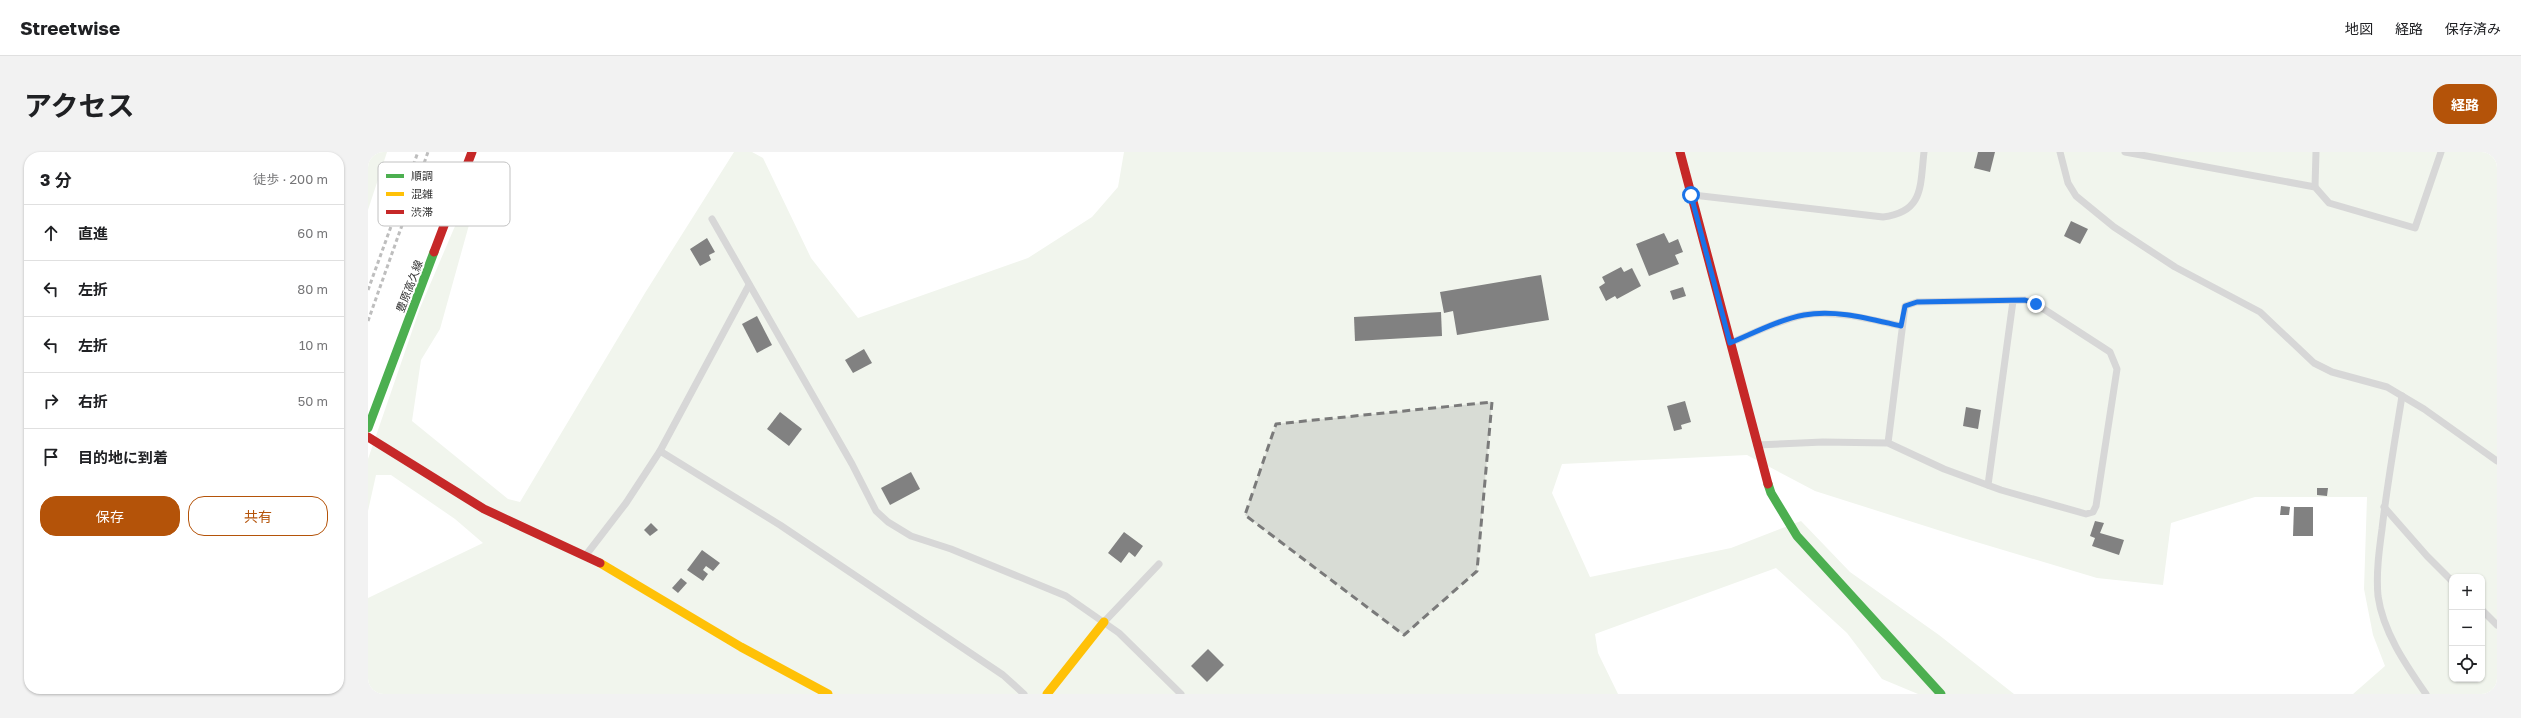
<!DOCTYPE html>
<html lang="ja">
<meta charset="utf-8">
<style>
:root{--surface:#fff;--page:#f2f2f2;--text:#202124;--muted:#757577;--line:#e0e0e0;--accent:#b45309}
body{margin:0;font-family:"Golos Text","Noto Sans JP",sans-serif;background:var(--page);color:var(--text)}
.controls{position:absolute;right:12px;bottom:12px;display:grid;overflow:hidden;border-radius:8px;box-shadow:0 1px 3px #0004}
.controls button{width:36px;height:36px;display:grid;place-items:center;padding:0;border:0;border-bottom:1px solid var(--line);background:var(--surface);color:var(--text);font:20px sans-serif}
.stop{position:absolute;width:12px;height:12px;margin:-9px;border:3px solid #1a73e8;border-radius:50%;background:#fff}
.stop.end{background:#1a73e8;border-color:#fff;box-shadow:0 1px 4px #0008}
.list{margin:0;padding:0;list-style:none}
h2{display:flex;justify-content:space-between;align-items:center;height:52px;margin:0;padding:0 16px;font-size:17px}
h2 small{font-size:13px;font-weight:400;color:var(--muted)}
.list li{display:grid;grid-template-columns:26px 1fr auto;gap:12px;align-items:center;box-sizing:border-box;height:56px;padding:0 16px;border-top:1px solid var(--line)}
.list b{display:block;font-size:15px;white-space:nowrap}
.list em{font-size:13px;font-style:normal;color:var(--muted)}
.actions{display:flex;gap:8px;padding:12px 16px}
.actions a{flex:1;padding:9px 0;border:1px solid var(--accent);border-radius:16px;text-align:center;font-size:14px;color:var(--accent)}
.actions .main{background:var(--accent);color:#fff}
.icon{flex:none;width:22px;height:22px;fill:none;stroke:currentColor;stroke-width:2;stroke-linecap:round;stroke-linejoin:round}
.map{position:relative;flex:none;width:2129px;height:542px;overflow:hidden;border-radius:16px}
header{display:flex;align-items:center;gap:24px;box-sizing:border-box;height:56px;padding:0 20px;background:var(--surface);border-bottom:1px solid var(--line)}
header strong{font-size:19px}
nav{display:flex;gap:22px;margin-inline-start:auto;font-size:14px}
.intro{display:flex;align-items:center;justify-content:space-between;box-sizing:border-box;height:96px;padding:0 24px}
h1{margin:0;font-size:28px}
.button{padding:10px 18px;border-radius:16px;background:var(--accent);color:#fff;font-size:14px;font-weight:700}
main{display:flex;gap:24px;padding:0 24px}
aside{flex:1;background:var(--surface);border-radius:16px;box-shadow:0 1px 3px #0004}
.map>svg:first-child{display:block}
.green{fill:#f1f5ed;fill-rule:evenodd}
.building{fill:#818181}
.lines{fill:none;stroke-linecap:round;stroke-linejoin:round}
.lane{stroke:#d7d7d7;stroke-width:7}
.fast{stroke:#4caf50;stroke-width:9}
.slow{stroke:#ffc107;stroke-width:9}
.jam{stroke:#c62828;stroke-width:9}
.rail{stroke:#bebebe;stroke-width:3;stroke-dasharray:4 3;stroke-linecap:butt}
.route{stroke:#1a73e8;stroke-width:5}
.marked{fill:#7a7a7a;fill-opacity:0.2;stroke:#7a7a7a;stroke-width:3;stroke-dasharray:8 5;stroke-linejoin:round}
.labels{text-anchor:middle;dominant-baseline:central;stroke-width:4;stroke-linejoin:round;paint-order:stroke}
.street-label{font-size:11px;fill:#333;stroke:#fff}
.key{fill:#fff;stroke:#c2c2c2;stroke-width:1}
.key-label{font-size:11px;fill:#333}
</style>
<header>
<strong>Streetwise</strong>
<nav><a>地図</a><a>経路</a><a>保存済み</a></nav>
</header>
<div class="intro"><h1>アクセス</h1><a class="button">経路</a></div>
<main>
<aside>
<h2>3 分<small>徒歩 · 200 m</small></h2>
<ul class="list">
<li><svg class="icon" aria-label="ahead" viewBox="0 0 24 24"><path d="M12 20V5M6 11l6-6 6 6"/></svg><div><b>直進</b></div><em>60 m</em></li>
<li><svg class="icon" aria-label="left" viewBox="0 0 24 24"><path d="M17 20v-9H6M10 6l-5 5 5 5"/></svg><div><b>左折</b></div><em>80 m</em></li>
<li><svg class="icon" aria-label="left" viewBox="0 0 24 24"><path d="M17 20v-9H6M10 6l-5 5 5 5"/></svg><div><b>左折</b></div><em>10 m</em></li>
<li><svg class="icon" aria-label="right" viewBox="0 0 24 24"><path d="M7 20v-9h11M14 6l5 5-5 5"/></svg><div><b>右折</b></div><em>50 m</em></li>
<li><svg class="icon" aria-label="arrive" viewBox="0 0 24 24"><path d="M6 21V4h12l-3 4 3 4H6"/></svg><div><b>目的地に到着</b></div></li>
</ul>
<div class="actions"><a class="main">保存</a><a>共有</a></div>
</aside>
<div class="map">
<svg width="2129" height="542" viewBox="0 0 2129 542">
<rect width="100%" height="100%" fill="#fff"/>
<g class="green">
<path d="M 0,0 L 19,0 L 0,58 Z"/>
<path d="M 366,0 L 384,0 L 395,6 L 443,106 L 490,166 L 660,106 L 724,65 L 750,35 L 756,0 L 2129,0 L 2129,542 L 1985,542 L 2017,514 L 2005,483 L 1996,437 L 1999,345 L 1887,345 L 1803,371 L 1795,433 L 1729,426 L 1595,386 L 1447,339 L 1379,303 L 1194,312 L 1184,341 L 1222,425 L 1363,396 L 1433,369 L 1482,420 L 1571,483 L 1646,542 L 1550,542 L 1514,527 L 1479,481 L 1408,416 L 1227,482 L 1230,501 L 1250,542 L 0,542 L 0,446 L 115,391 L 87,367 L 23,323 L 8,323 L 0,359 L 0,307 L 52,156 L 96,53 L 106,55 L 72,177 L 53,208 L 44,269 L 140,347 L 152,350 L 277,141 ZM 2084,425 L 2114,425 L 2114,527 L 2084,527 Z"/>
</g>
<g class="building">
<path d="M 1610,0 L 1627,0 L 1622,20 L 1606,16 Z"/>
<path d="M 1703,69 L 1720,77 L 1712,92 L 1696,84 Z"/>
<path d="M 1296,81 L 1301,91 L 1310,87 L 1315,100 L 1307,103 L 1311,112 L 1281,124 L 1268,92 Z"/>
<path d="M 339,86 L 347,100 L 341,103 L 343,108 L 332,114 L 322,97 Z"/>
<path d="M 1253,115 L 1256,120 L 1264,116 L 1273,134 L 1249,147 L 1247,144 L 1238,149 L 1231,135 L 1237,131 L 1234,125 Z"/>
<path d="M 1173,123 L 1181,168 L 1089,183 L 1085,159 L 1076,161 L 1072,140 Z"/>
<path d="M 1315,135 L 1318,144 L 1305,148 L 1302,139 Z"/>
<path d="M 1073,160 L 1074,184 L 987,189 L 986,165 Z"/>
<path d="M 389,164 L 404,193 L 389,201 L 374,172 Z"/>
<path d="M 496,197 L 504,211 L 485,221 L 477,208 Z"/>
<path d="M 1317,249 L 1323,270 L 1313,273 L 1314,277 L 1306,279 L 1299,254 Z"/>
<path d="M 1598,255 L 1613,258 L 1610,277 L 1595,274 Z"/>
<path d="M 412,260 L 434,277 L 421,294 L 399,277 Z"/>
<path d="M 543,320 L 552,337 L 522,353 L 513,336 Z"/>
<path d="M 1949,336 L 1960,336 L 1959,344 L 1949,343 Z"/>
<path d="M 1913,354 L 1922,355 L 1921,363 L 1912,363 Z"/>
<path d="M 1926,355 L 1945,355 L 1945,384 L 1925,384 Z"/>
<path d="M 1727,369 L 1736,371 L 1732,381 L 1756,388 L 1751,403 L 1724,394 L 1727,386 L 1722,384 Z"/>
<path d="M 283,371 L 290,378 L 282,384 L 276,378 Z"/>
<path d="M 756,380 L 775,394 L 767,405 L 761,400 L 753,411 L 740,401 Z"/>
<path d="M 334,398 L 352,411 L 345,419 L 338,414 L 335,418 L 340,422 L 335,429 L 319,418 Z"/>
<path d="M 313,426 L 319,431 L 310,441 L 304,436 Z"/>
<path d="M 840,497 L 856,513 L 839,530 L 823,514 Z"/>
</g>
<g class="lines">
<g class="lane">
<path d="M 1692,0 L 1700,31 L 1708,44 L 1746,75 L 1807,115 L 1892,160 L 1946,211 L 1964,220 L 2019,235 L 2056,257 L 2129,309"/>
<path d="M 1757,0 L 1947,35 L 1961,51 L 2047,76 L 2073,0"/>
<path d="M 1947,35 L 1948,0"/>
<path d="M 1325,43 L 1515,65 C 1556,60 1552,34 1556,0"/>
<path d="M 344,67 L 484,312 L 508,359 L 520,370 L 543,384 L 583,397 L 698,444 L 751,481 L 813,542"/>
<path d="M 1362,191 C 1386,181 1411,168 1436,163 C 1468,158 1502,167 1533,174"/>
<path d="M 2034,244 C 2027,288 2019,333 2014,377 C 2011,399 2008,422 2010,444 C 2015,480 2038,513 2058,542"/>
<path d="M 1389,293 L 1455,290 L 1520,291 L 1576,317 L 1633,338 L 1718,362 L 1725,360 L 1728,354 L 1749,217 L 1742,200 L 1668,152 L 1657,148 L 1549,150 L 1537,154 L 1520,291"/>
<path d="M 292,299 L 412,373 L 635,523 L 656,542"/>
<path d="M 1620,333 L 1645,149"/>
<path d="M 2016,355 L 2059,404 L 2084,429"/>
<path d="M 218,403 L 258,351 L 292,299 L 381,133"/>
<path d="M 2114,458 L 2129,473"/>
<path d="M 736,470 L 791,412"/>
</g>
<g class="fast">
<path d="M 0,276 L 66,100"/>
<path d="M 1400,332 L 1403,341 L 1429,384 L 1573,542"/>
</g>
<g class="slow">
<path d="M 232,411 L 373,495 L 460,542"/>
<path d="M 679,542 L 736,470"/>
</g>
<g class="jam">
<path d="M 1312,0 L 1400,332"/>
<path d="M 66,100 L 104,0"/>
<path d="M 0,285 L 116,357 L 232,411"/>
</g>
<g class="rail">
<path d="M 0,138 L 50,0"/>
<path d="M 0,169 L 60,0"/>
</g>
</g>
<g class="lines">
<path class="route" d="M 1323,43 L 1362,191 C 1386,181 1410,168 1436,163 C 1468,157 1502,167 1533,174 L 1537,154 L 1549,150 L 1657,148 L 1668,152"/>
</g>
<path class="marked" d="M 1124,250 L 1109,419 L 1036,483 L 877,363 L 908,272 Z"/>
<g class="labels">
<g class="street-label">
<text transform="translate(41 134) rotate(-69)">豊原高久線</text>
</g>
</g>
<rect x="10" y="10" width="132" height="64" rx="6" class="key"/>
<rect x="18" y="22" width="18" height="4" fill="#4caf50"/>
<rect x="18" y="40" width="18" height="4" fill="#ffc107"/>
<rect x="18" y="58" width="18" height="4" fill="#c62828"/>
<g class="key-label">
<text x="43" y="28">順調</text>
<text x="43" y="46">混雑</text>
<text x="43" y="64">渋滞</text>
</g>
</svg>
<div class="controls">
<button>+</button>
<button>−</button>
<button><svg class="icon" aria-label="locate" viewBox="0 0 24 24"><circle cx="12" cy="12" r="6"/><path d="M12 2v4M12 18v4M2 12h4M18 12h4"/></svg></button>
</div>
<div class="stop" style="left:1323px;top:43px"></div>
<div class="stop end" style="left:1668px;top:152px"></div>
</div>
</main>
